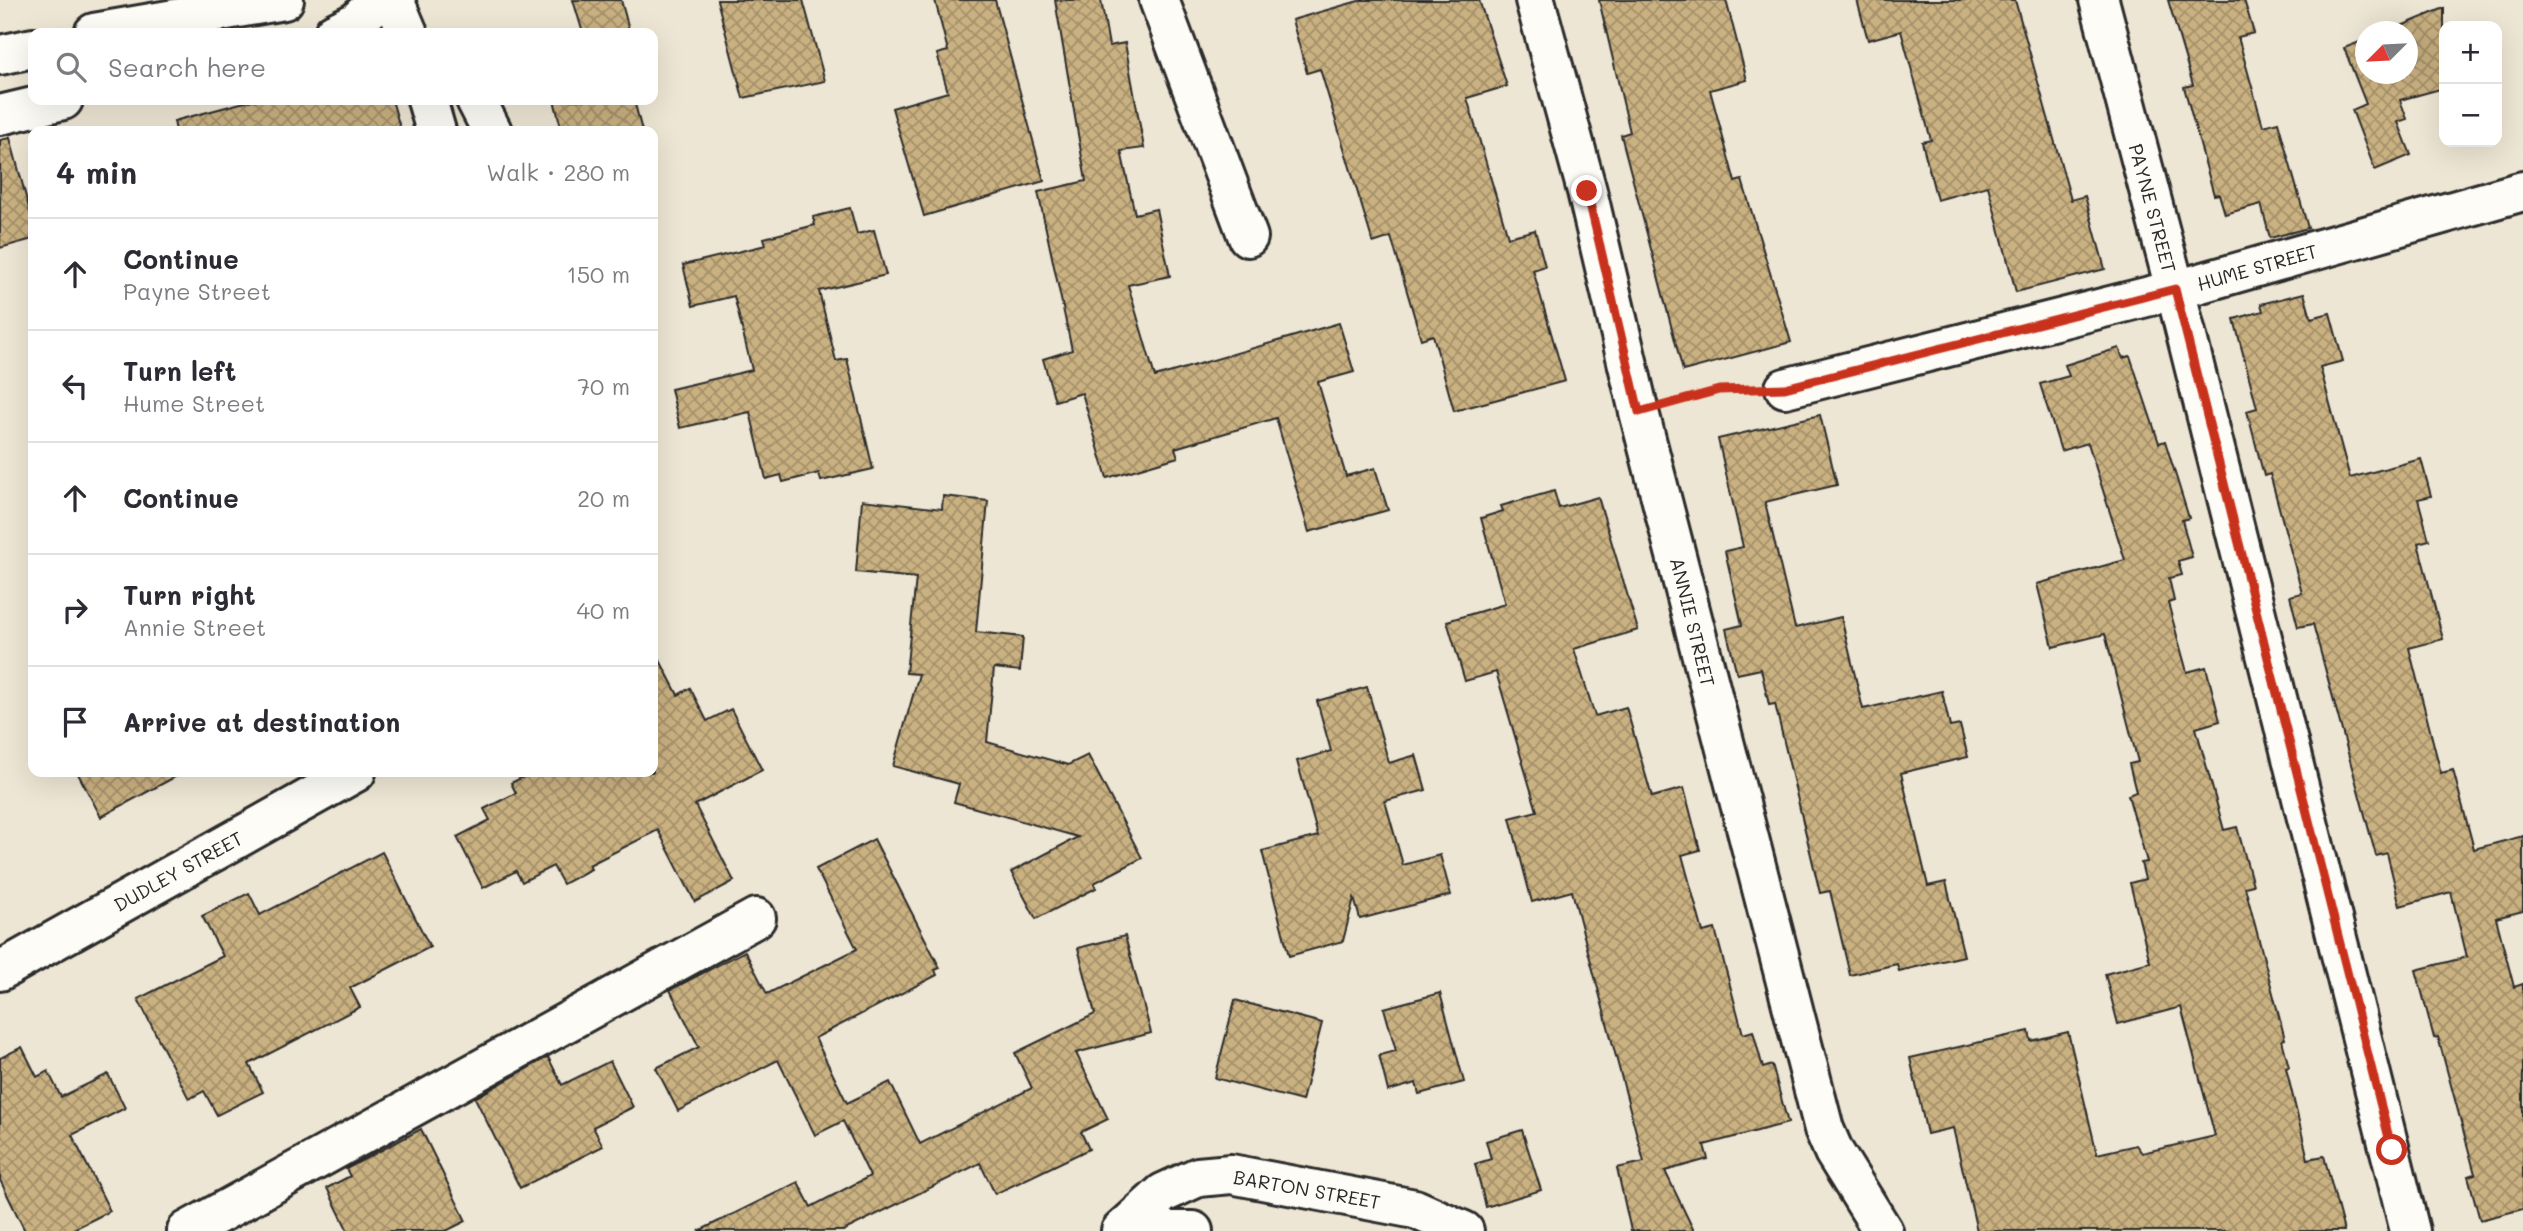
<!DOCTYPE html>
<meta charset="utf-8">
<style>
:root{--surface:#fff;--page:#f2f2f3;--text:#2b2b33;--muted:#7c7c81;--line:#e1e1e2}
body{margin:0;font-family:Mali,sans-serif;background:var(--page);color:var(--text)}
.controls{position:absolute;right:21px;top:21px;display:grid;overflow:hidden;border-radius:14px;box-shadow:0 7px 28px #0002}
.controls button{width:63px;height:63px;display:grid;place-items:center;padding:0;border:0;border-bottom:2px solid var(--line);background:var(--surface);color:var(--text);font:35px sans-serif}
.compass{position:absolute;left:2355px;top:21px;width:63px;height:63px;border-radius:50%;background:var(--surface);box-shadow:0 7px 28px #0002;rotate:246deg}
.stop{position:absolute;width:21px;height:21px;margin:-16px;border:5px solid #c8321e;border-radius:50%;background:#fff}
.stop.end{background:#c8321e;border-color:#fff;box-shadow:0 2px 7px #0008}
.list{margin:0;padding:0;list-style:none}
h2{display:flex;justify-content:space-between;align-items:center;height:91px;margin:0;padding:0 28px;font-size:30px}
h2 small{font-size:23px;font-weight:400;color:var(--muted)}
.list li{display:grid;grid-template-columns:46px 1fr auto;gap:21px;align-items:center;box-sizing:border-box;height:112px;padding:0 28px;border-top:2px solid var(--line)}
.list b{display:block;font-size:26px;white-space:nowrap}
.list p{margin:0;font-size:23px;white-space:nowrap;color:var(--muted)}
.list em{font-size:23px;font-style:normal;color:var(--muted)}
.icon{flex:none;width:38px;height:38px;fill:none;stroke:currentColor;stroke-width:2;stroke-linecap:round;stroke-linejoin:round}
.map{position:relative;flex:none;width:2523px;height:1231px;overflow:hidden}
.search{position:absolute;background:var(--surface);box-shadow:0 7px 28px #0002;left:28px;top:28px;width:630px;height:77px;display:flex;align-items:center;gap:18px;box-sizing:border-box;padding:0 24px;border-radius:14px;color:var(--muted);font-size:26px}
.panel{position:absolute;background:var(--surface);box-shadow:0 7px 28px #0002;left:28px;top:126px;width:630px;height:651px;border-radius:14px}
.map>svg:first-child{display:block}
.building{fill:url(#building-cross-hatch);stroke:#2b2b2b;stroke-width:2}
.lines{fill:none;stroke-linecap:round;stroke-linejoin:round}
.minor-casing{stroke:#2b2b2b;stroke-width:44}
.path{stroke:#2b2b2b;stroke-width:4.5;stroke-dasharray:5 5;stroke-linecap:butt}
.minor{stroke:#fdfcf7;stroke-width:38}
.route{stroke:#c8321e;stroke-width:9}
.labels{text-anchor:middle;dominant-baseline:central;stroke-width:5;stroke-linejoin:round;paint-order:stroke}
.street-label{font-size:19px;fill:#2b2b2b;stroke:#fdfcf7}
</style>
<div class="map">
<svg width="2523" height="1231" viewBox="0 0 2523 1231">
<defs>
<pattern id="building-cross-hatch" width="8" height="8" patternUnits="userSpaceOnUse" patternTransform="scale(1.75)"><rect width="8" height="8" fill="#cab181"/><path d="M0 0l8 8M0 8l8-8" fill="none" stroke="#a4906a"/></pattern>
</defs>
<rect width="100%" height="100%" fill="#eee6d4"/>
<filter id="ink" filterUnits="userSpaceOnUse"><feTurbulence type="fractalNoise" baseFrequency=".0143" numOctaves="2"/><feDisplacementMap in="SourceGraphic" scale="14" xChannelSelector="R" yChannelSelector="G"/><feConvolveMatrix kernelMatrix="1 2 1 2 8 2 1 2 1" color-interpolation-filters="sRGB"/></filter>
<g filter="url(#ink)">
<g class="building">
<path d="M 573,0 L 621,0 L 630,33 L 583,33 Z"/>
<path d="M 717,0 L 803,0 L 825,81 L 743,98 Z"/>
<path d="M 935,0 L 995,0 L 1044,181 L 924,216 L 892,108 L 948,92 L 937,54 L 948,51 Z"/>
<path d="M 1055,0 L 1101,0 L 1109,46 L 1125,43 L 1144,148 L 1121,151 L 1135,214 L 1156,209 L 1170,276 L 1128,285 L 1155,377 L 1339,323 L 1354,372 L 1318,382 L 1346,476 L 1375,468 L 1388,510 L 1309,532 L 1276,418 L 1175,448 L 1178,457 L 1107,478 L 1082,393 L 1055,401 L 1043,359 L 1072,350 L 1038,192 L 1086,181 Z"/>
<path d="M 1362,0 L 1479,0 L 1507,86 L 1467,98 L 1508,237 L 1535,230 L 1545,266 L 1533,270 L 1565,381 L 1454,411 L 1433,335 L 1421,339 L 1391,237 L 1373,243 L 1320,69 L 1307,73 L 1292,20 Z"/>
<path d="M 1599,0 L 1726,0 L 1747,80 L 1710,90 L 1735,182 L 1742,180 L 1791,342 L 1683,371 L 1621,135 L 1630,132 Z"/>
<path d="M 1857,0 L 2015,0 L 2071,200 L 2085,196 L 2105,269 L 2016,292 L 1988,186 L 1937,200 L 1922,142 L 1931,140 L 1901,31 L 1868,40 Z"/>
<path d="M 2168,0 L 2244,0 L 2254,33 L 2238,37 L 2263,126 L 2278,122 L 2308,228 L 2270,238 L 2261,204 L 2225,214 L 2219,194 L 2214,195 L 2184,87 L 2193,85 Z"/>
<path d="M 2444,8 L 2444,88 L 2400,100 L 2407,119 L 2398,122 L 2411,155 L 2375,170 L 2352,110 L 2366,104 L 2344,48 L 2365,40 L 2365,74 L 2407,74 L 2407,32 L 2387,32 Z"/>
<path d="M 252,100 L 392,100 L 401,131 L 176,131 L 174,121 Z"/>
<path d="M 554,100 L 634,100 L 642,131 L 562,131 Z"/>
<path d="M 10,138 L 33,223 L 33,239 L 0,248 L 0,140 Z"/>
<path d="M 850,208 L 857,234 L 874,230 L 886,275 L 819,291 L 836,361 L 847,359 L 873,469 L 821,481 L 819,473 L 783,482 L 781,475 L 766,479 L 750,412 L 680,428 L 671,389 L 752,370 L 734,296 L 693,306 L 683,265 L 766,245 L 764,238 L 815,225 L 813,217 Z"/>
<path d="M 2304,293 L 2311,318 L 2330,313 L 2343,361 L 2320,367 L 2350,478 L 2421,459 L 2431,496 L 2418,499 L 2429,540 L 2418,543 L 2443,639 L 2409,648 L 2441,773 L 2453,770 L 2474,849 L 2523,836 L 2523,911 L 2496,918 L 2514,987 L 2523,984 L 2523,1209 L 2480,1220 L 2468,1176 L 2475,1174 L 2438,1037 L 2434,1038 L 2416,970 L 2467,957 L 2451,892 L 2400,906 L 2387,853 L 2376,856 L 2313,624 L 2298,627 L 2290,596 L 2302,593 L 2270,474 L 2264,476 L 2247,411 L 2257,408 L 2234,319 L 2263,311 L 2261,304 Z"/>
<path d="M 2119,348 L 2123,358 L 2130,356 L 2159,443 L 2165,441 L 2189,518 L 2182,520 L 2192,557 L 2178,561 L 2182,575 L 2169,578 L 2174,601 L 2168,603 L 2187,672 L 2206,667 L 2220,721 L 2196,728 L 2224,830 L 2237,827 L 2253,885 L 2245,887 L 2285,1039 L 2282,1040 L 2289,1067 L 2286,1068 L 2308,1159 L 2324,1156 L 2344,1231 L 1977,1231 L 1953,1128 L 1927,1134 L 1910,1058 L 2029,1031 L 2031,1041 L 2068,1032 L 2097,1154 L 2136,1145 L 2142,1153 L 2215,1136 L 2181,1007 L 2118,1024 L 2105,974 L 2150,962 L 2130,883 L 2145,879 L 2141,863 L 2147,862 L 2128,795 L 2136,792 L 2129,764 L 2138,762 L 2105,634 L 2053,647 L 2037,584 L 2125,560 L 2088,443 L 2061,451 L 2040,384 L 2069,376 L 2065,365 Z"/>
<path d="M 1820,415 L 1837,485 L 1765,502 L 1795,628 L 1841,617 L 1863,709 L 1942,691 L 1950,727 L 1960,725 L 1968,757 L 1901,773 L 1928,886 L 1946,882 L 1964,956 L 1899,971 L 1897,964 L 1850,975 L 1830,891 L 1820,893 L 1775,704 L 1769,705 L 1761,669 L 1737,674 L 1726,629 L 1742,625 L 1725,551 L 1743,547 L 1718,439 Z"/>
<path d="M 1554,491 L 1559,508 L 1598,497 L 1638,630 L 1574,649 L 1595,716 L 1626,707 L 1652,797 L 1684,788 L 1700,850 L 1682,855 L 1703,932 L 1715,929 L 1743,1034 L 1753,1031 L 1763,1068 L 1772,1065 L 1788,1123 L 1704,1145 L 1708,1159 L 1665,1171 L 1694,1231 L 1631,1231 L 1617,1168 L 1644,1162 L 1572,891 L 1532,902 L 1510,818 L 1537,811 L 1496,672 L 1465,681 L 1447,621 L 1505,604 L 1481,518 L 1503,511 L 1501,506 Z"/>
<path d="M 943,496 L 988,501 L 976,632 L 1023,637 L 1020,671 L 994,668 L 987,742 L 1068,765 L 1088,755 L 1142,858 L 1094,883 L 1096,888 L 1036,919 L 1011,872 L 1078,837 L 954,802 L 959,784 L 893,766 L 919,674 L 906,673 L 916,578 L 856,572 L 862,500 L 942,509 Z"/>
<path d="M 653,647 L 678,695 L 690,688 L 707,721 L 731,709 L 762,770 L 695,805 L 734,881 L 695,902 L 658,830 L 589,865 L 591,869 L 563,884 L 553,866 L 522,882 L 516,871 L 483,888 L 457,837 L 490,820 L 484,809 L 516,793 L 511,783 L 533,772 L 653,772 Z"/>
<path d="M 1367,687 L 1389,763 L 1416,755 L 1426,790 L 1385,801 L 1403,865 L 1440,855 L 1451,895 L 1360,919 L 1354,898 L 1343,941 L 1289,956 L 1262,851 L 1318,836 L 1297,761 L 1331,751 L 1317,701 Z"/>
<path d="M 77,772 L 184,772 L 101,817 Z"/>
<path d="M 874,839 L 940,968 L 935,970 L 937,975 L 815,1038 L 847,1103 L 890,1082 L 920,1144 L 1032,1088 L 1015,1053 L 1095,1014 L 1078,948 L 1125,936 L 1151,1033 L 1076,1053 L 1108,1119 L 1081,1132 L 1089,1149 L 995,1194 L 980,1163 L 843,1231 L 699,1231 L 798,1182 L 811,1207 L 870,1176 L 843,1121 L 815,1135 L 778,1060 L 678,1111 L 656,1068 L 699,1047 L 670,990 L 745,951 L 767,994 L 857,949 L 816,869 Z"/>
<path d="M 382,852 L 430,947 L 350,988 L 360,1007 L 249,1064 L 263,1092 L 217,1115 L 204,1091 L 189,1099 L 138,999 L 223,956 L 202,916 L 249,893 L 260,915 Z"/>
<path d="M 1440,993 L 1464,1082 L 1419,1094 L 1416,1083 L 1388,1091 L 1379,1055 L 1396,1051 L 1384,1008 Z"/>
<path d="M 1235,1000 L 1322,1023 L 1302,1101 L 1215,1078 Z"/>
<path d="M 22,1047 L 37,1077 L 48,1071 L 61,1097 L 108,1074 L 125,1108 L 72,1135 L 110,1211 L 70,1231 L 25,1231 L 0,1180 L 0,1058 Z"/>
<path d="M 548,1057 L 562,1085 L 610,1061 L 633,1107 L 593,1127 L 603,1146 L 520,1188 L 475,1098 Z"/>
<path d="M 421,1129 L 466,1221 L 446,1231 L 348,1231 L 327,1188 L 350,1176 L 346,1169 Z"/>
<path d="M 1522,1130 L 1541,1190 L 1486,1207 L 1475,1164 L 1491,1159 L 1486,1141 Z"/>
</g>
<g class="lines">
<g class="minor-casing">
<g id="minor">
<path d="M 394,0 L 408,33"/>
<path d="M 1159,0 L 1248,237"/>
<path d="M 1535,0 L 1587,191 L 1639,412 L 1824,1129 L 1834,1152 L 1883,1231"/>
<path d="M 2099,0 L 2175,289 L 2410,1231"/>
<path d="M 94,33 L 284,0"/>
<path d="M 334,33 L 356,22 L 379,0"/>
<path d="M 0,55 L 33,48"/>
<path d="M 427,100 L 436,131"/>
<path d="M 476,100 L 492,131"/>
<path d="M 0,115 L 63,100"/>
<path d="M 1785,388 L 2190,286 L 2523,191"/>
<path d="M 0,971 L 356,772"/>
<path d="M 187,1231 L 756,918"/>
<path d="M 1121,1231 L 1163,1193 L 1198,1177 L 1231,1174 L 1415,1209 L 1464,1231"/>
<path d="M 1154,1231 L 1193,1231"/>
</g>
</g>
<path class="path" d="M 1676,402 L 1719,390 L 1746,389"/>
<use href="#minor" class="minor"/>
</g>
</g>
<g class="lines" filter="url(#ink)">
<path class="route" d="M 1587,191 L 1639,412 L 1719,390 L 1785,388 L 2175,289 L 2392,1150"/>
</g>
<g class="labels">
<g class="street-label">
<text transform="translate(2153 208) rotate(75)">PAYNE STREET</text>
<text transform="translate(2257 267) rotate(-16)">HUME STREET</text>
<text transform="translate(1693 622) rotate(76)">ANNIE STREET</text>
<text transform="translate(178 871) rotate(-29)">DUDLEY STREET</text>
<text transform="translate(1307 1189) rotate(10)">BARTON STREET</text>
</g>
</g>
</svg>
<div class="controls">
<button>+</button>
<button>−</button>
</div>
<svg class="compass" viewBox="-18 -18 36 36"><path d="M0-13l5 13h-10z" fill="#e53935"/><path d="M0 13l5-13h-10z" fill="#7c7c81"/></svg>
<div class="stop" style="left:2392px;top:1150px"></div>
<div class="stop end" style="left:1587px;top:191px"></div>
<div class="search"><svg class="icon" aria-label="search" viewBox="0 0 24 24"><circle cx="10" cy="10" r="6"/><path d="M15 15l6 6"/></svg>Search here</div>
<section class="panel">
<h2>4 min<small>Walk · 280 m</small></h2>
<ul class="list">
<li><svg class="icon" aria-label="ahead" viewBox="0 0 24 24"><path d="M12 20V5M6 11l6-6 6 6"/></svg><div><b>Continue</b><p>Payne Street</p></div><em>150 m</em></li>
<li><svg class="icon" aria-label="left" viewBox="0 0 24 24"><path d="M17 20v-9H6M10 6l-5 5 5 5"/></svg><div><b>Turn left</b><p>Hume Street</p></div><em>70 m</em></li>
<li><svg class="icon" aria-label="ahead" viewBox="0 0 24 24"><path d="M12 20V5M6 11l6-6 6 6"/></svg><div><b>Continue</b></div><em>20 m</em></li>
<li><svg class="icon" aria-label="right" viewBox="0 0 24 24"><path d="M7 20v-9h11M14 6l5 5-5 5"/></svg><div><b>Turn right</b><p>Annie Street</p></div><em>40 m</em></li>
<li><svg class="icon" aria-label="arrive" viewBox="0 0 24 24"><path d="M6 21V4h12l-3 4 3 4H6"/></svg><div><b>Arrive at destination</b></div></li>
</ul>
</section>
</div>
